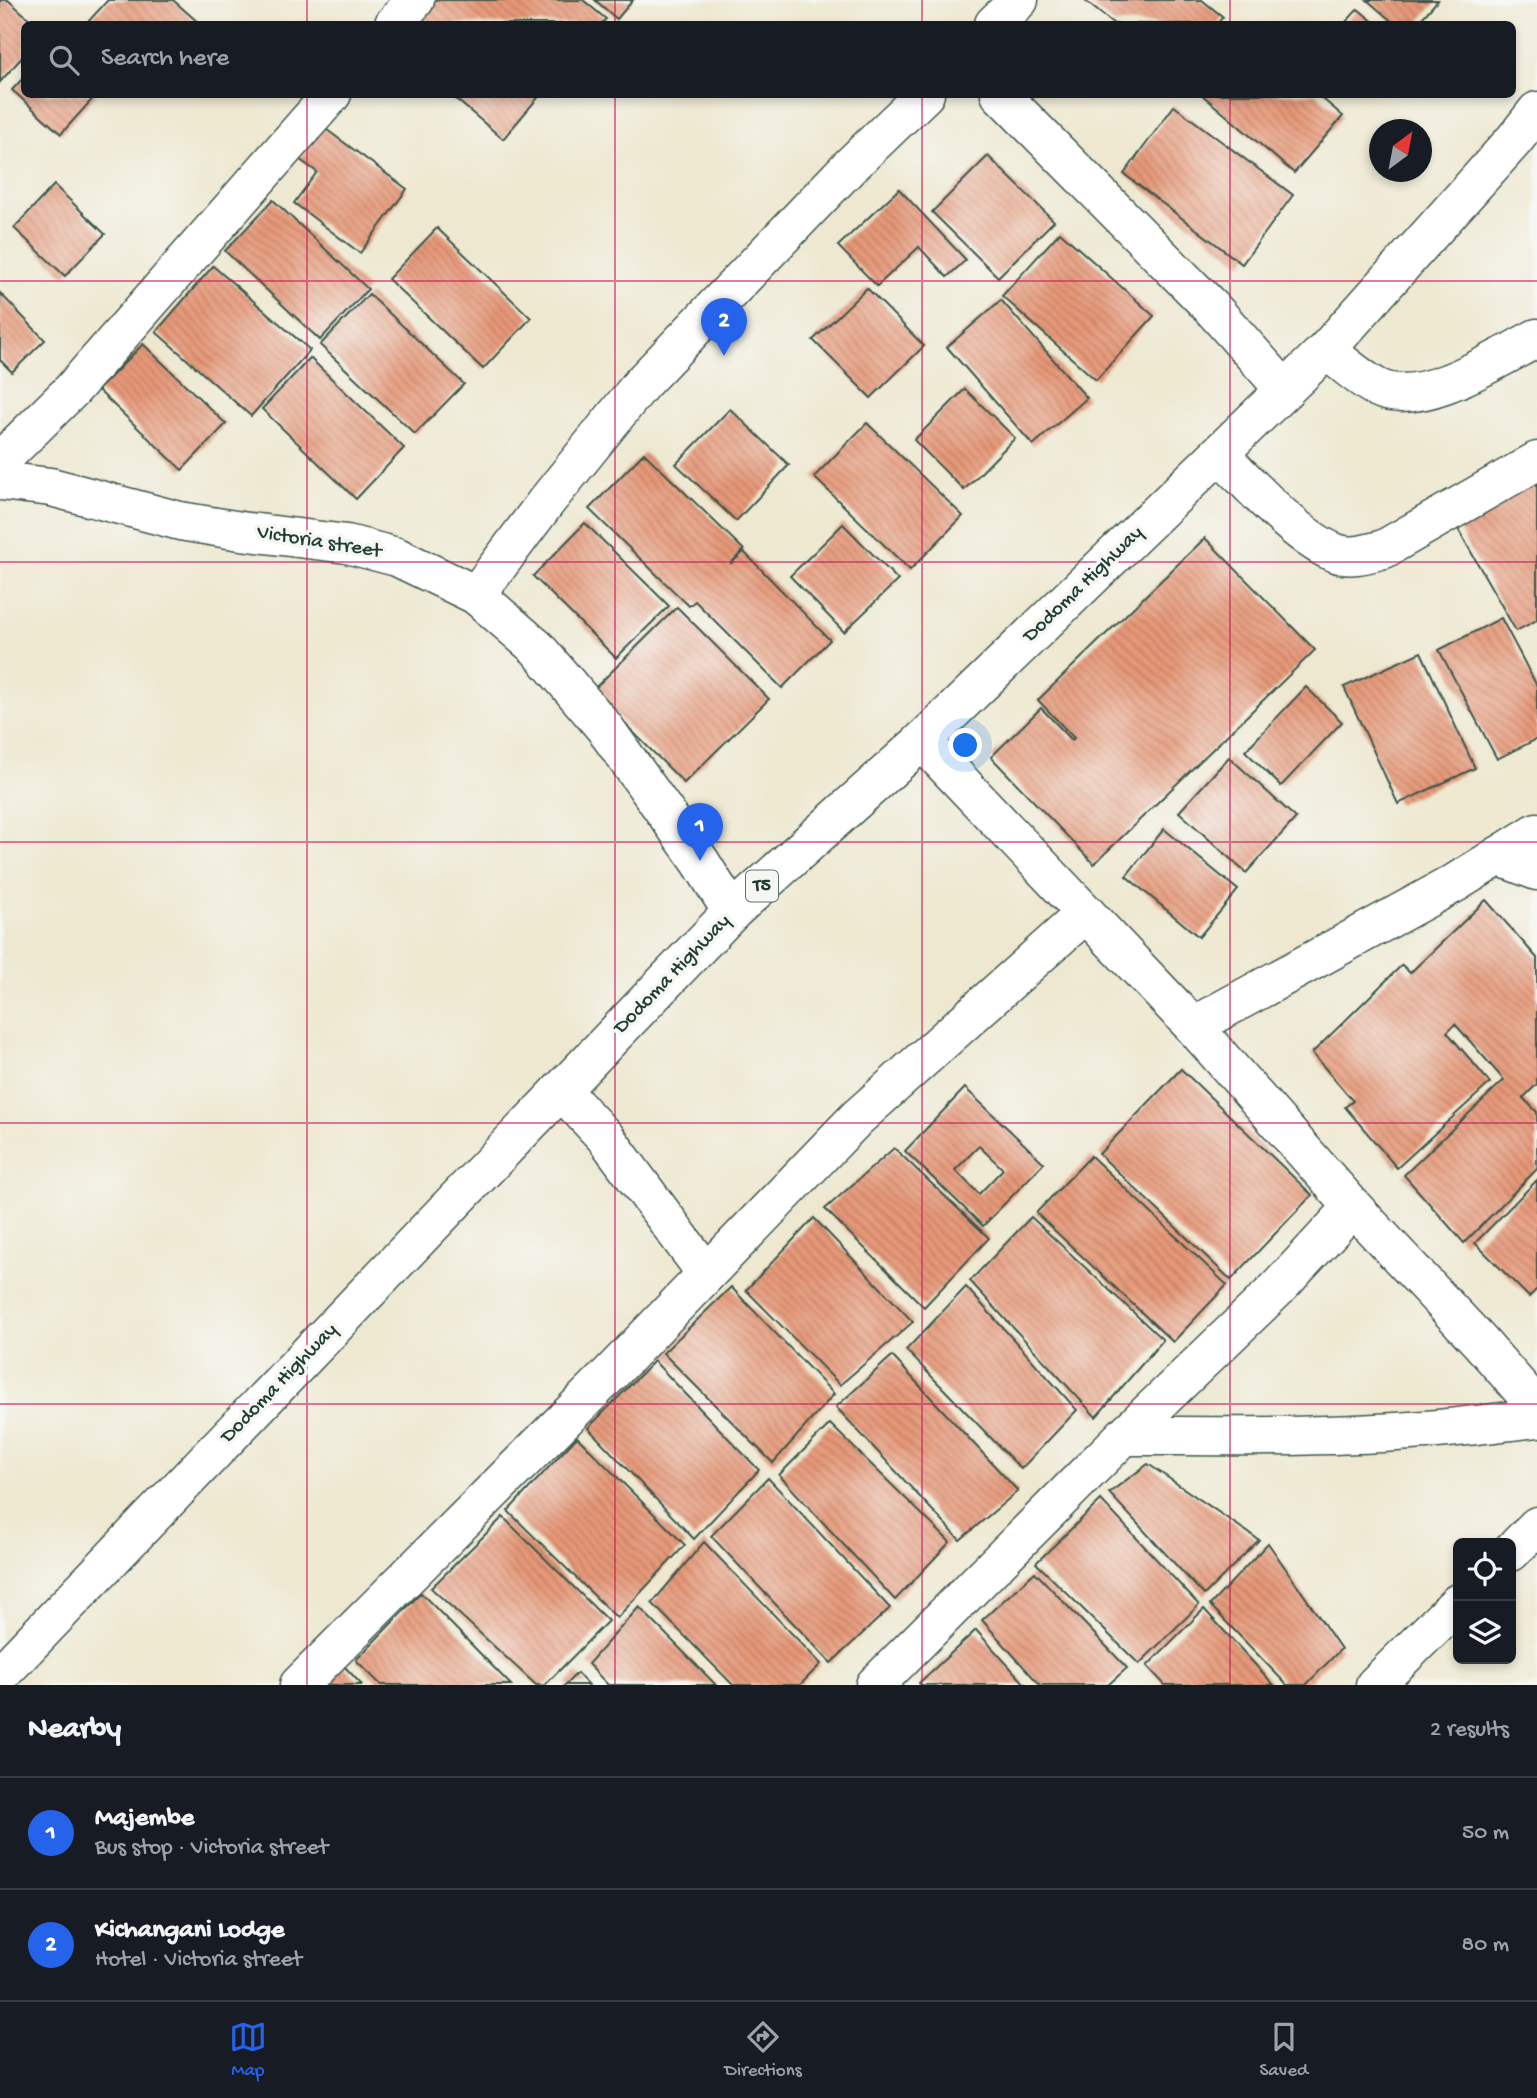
<!DOCTYPE html>
<meta charset="utf-8">
<style>
:root{--surface:#171b24;--page:#242831;--text:#f1f3f6;--muted:#9ea1a6;--line:#363941;--accent:#2563eb}
body{margin:0;font-family:"Gochi Hand",sans-serif;background:var(--page);color:var(--text)}
.controls{position:absolute;right:21px;bottom:21px;display:grid;overflow:hidden;border-radius:10px;box-shadow:0 4px 10px #0003}
.controls button{width:63px;height:63px;display:grid;place-items:center;padding:0;border:0;border-bottom:2px solid var(--line);background:var(--surface);color:var(--text);font:35px sans-serif}
.compass{position:absolute;left:1369px;top:119px;width:63px;height:63px;border-radius:50%;background:var(--surface);box-shadow:0 4px 10px #0003;rotate:32deg}
.you{position:absolute;left:966px;top:746px;width:24px;height:24px;margin:-18px;border:5px solid #fff;border-radius:50%;background:#1a73e8;box-shadow:0 0 0 10px #1a73e833}
.badge{display:grid;place-items:center;width:46px;height:46px;border-radius:50%;background:var(--accent);color:#fff;font-size:23px;font-weight:700}
.pin{position:absolute;translate:-50% -58px;filter:drop-shadow(0 2px 4px #0008)}
.pin::after{content:'';position:absolute;top:37px;width:24px;height:21px;background:inherit;clip-path:polygon(0 0,100% 0,50% 100%)}
.list{margin:0;padding:0;list-style:none}
h2{display:flex;justify-content:space-between;align-items:center;height:91px;margin:0;padding:0 28px;font-size:30px}
h2 small{font-size:23px;font-weight:400;color:var(--muted)}
.list li{display:grid;grid-template-columns:46px 1fr auto;gap:21px;align-items:center;box-sizing:border-box;height:112px;padding:0 28px;border-top:2px solid var(--line)}
.list b{display:block;font-size:26px;white-space:nowrap}
.list p{margin:0;font-size:23px;white-space:nowrap;color:var(--muted)}
.list em{font-size:23px;font-style:normal;color:var(--muted)}
.icon{flex:none;width:38px;height:38px;fill:none;stroke:currentColor;stroke-width:2;stroke-linecap:round;stroke-linejoin:round}
.map{position:relative;flex:none;width:1537px;height:1685px;overflow:hidden}
.search{position:absolute;background:var(--surface);box-shadow:0 4px 10px #0003;left:21px;right:21px;top:21px;height:77px;display:flex;align-items:center;gap:18px;box-sizing:border-box;padding:0 24px;border-radius:10px;color:var(--muted);font-size:26px}
.sheet{height:315px;background:var(--surface)}
nav{display:flex;justify-content:space-around;align-items:center;box-sizing:border-box;height:98px;border-top:2px solid var(--line);background:var(--surface);font-size:19px;color:var(--muted)}
nav a{display:grid;justify-items:center;gap:4px}
nav .on{color:var(--accent)}
.map>svg:first-child{display:block}
.building{fill:url(#building-back-hatch);fill-rule:evenodd}
.lines{fill:none;stroke-linecap:round;stroke-linejoin:round}
.minor-casing{stroke:#3e574b;stroke-width:41}
.highway-casing{stroke:#3e574b;stroke-width:41}
.minor{stroke:#fff;stroke-width:38}
.highway{stroke:#fff;stroke-width:38}
.grid{fill:none;stroke:#c2185b;stroke-width:2;stroke-opacity:0.55}
.labels{text-anchor:middle;dominant-baseline:central;stroke-width:7;stroke-linejoin:round;paint-order:stroke}
.shield{fill:#f6f6f2;stroke:#60746d;stroke-width:2}
.shield-label{font-size:19px;font-weight:bold;fill:#1f3d34}
.street-label{font-size:21px;fill:#1f3d34;stroke:#f6f6f2}
</style>
<div class="map">
<svg width="1537" height="1685" viewBox="0 0 1537 1685">
<defs>
<pattern id="building-back-hatch" width="6" height="6" patternUnits="userSpaceOnUse" patternTransform="scale(1.75)"><rect width="6" height="6" fill="#e79878"/><path d="M-1 5l2 2M0 0l6 6M5-1l2 2" fill="none" stroke="#bb7d63"/></pattern>
</defs>
<rect width="100%" height="100%" fill="#f6f6f2"/>
<filter id="ink" filterUnits="userSpaceOnUse"><feTurbulence type="fractalNoise" baseFrequency=".0143" numOctaves="2"/><feDisplacementMap in="SourceGraphic" scale="14" xChannelSelector="R" yChannelSelector="G"/><feConvolveMatrix kernelMatrix="1 2 1 2 8 2 1 2 1" color-interpolation-filters="sRGB"/></filter>
<filter id="wash" filterUnits="userSpaceOnUse"><feTurbulence type="fractalNoise" baseFrequency=".00686" numOctaves="4" result="noise"/><feDisplacementMap in="SourceGraphic" scale="28" xChannelSelector="R" yChannelSelector="G"/><feGaussianBlur stdDeviation="1.57" result="paint"/><feColorMatrix in="noise" values="0 0 0 0 0 0 0 0 0 0 0 0 0 0 0 0 0 1.4 0 .05"/><feComposite in="paint" operator="in"/></filter>
<g filter="url(#wash)">
<rect width="100%" height="100%" fill="#eee8d0"/>
<g id="blocks">
<g class="building">
<path d="M 0,0 L 8,0 L 35,24 L 24,24 L 24,55 L 0,82 Z"/>
<path d="M 108,0 L 173,0 L 200,24 L 86,24 Z"/>
<path d="M 430,0 L 583,0 L 606,19 L 601,24 L 409,24 Z"/>
<path d="M 595,0 L 633,0 L 617,19 Z"/>
<path d="M 1084,0 L 1202,0 L 1223,17 L 1217,24 L 1114,24 Z"/>
<path d="M 1367,0 L 1438,0 L 1417,24 L 1395,24 Z"/>
<path d="M 1358,9 L 1376,24 L 1344,24 Z"/>
<path d="M 24,77 L 24,94 L 97,94 L 61,134 L 12,90 Z"/>
<path d="M 450,94 L 541,94 L 503,139 Z"/>
<path d="M 1201,94 L 1317,94 L 1343,116 L 1294,173 Z"/>
<path d="M 1174,106 L 1293,195 L 1242,264 L 1124,174 Z"/>
<path d="M 323,127 L 407,189 L 360,253 L 294,203 L 317,172 L 299,159 Z"/>
<path d="M 988,156 L 1054,221 L 998,277 L 932,212 Z"/>
<path d="M 54,185 L 105,234 L 65,276 L 14,228 Z"/>
<path d="M 899,189 L 966,260 L 947,277 L 919,247 L 877,286 L 838,246 Z"/>
<path d="M 273,200 L 368,289 L 320,340 L 225,251 Z"/>
<path d="M 437,228 L 531,318 L 483,369 L 388,279 Z"/>
<path d="M 1060,232 L 1154,316 L 1096,380 L 1002,296 Z"/>
<path d="M 213,266 L 310,350 L 251,416 L 156,332 Z"/>
<path d="M 867,288 L 924,346 L 871,398 L 813,340 Z"/>
<path d="M 0,293 L 45,340 L 12,372 L 0,360 Z"/>
<path d="M 369,294 L 464,384 L 415,434 L 320,345 Z"/>
<path d="M 1001,300 L 1087,398 L 1033,445 L 947,347 Z"/>
<path d="M 143,344 L 226,424 L 182,470 L 98,390 Z"/>
<path d="M 310,358 L 404,448 L 356,499 L 262,409 Z"/>
<path d="M 965,389 L 1015,438 L 964,490 L 914,440 Z"/>
<path d="M 730,409 L 789,465 L 736,521 L 676,464 Z"/>
<path d="M 867,423 L 963,516 L 910,570 L 814,477 Z"/>
<path d="M 644,453 L 744,550 L 730,564 L 744,552 L 830,640 L 782,688 L 695,601 L 689,606 L 589,509 Z"/>
<path d="M 1537,475 L 1537,620 L 1516,631 L 1454,522 Z"/>
<path d="M 585,523 L 669,606 L 616,658 L 533,576 Z"/>
<path d="M 843,524 L 898,580 L 844,632 L 790,576 Z"/>
<path d="M 1205,538 L 1315,650 L 1094,864 L 991,757 L 1041,708 L 1072,740 L 1074,738 L 1038,700 Z"/>
<path d="M 677,607 L 769,699 L 684,783 L 592,691 Z"/>
<path d="M 1501,618 L 1537,686 L 1537,739 L 1497,759 L 1439,650 Z"/>
<path d="M 1421,652 L 1475,768 L 1398,804 L 1344,687 Z"/>
<path d="M 1306,687 L 1342,722 L 1281,786 L 1245,751 Z"/>
<path d="M 1229,757 L 1296,818 L 1246,873 L 1179,812 Z"/>
<path d="M 1164,829 L 1238,890 L 1199,937 L 1126,876 Z"/>
<path d="M 1486,900 L 1537,958 L 1537,1084 L 1523,1098 L 1537,1112 L 1537,1169 L 1464,1243 L 1404,1175 L 1504,1080 L 1455,1024 L 1447,1032 L 1490,1083 L 1397,1168 L 1345,1107 L 1353,1101 L 1312,1053 L 1402,965 L 1410,973 Z"/>
<path d="M 1181,1069 L 1312,1195 L 1231,1280 L 1099,1154 Z"/>
<path d="M 965,1088 L 1044,1163 L 983,1226 L 905,1151 ZM 979,1146 L 1003,1169 L 979,1194 L 955,1170 Z"/>
<path d="M 894,1148 L 989,1238 L 924,1307 L 825,1209 Z"/>
<path d="M 1091,1156 L 1227,1285 L 1173,1342 L 1036,1213 Z"/>
<path d="M 1537,1180 L 1537,1289 L 1529,1297 L 1475,1243 Z"/>
<path d="M 1031,1217 L 1163,1340 L 1096,1417 L 970,1281 Z"/>
<path d="M 814,1218 L 913,1322 L 840,1385 L 746,1290 Z"/>
<path d="M 731,1287 L 834,1394 L 773,1463 L 663,1353 Z"/>
<path d="M 966,1287 L 1077,1410 L 1021,1469 L 906,1350 Z"/>
<path d="M 892,1356 L 1018,1491 L 960,1540 L 836,1407 Z"/>
<path d="M 654,1361 L 759,1470 L 694,1539 L 588,1428 Z"/>
<path d="M 830,1424 L 950,1542 L 895,1600 L 779,1475 Z"/>
<path d="M 577,1437 L 685,1545 L 617,1618 L 508,1511 Z"/>
<path d="M 1148,1464 L 1259,1540 L 1204,1595 L 1109,1493 Z"/>
<path d="M 768,1478 L 890,1608 L 831,1663 L 711,1536 Z"/>
<path d="M 1101,1500 L 1199,1605 L 1139,1664 L 1036,1563 Z"/>
<path d="M 503,1517 L 608,1621 L 545,1685 L 536,1685 L 431,1588 Z"/>
<path d="M 704,1542 L 821,1664 L 800,1685 L 733,1685 L 652,1603 Z"/>
<path d="M 1268,1543 L 1341,1649 L 1306,1685 L 1287,1685 L 1210,1605 Z"/>
<path d="M 1035,1572 L 1127,1668 L 1108,1685 L 1040,1685 L 982,1620 Z"/>
<path d="M 421,1593 L 511,1685 L 381,1685 L 356,1660 Z"/>
<path d="M 639,1607 L 716,1685 L 608,1685 L 588,1664 Z"/>
<path d="M 1204,1609 L 1274,1685 L 1165,1685 L 1147,1666 Z"/>
<path d="M 976,1630 L 1026,1685 L 921,1685 L 919,1683 Z"/>
<path d="M 343,1665 L 362,1685 L 323,1685 Z"/>
<path d="M 577,1673 L 588,1685 L 565,1685 Z"/>
</g>
</g>
</g>
<g filter="url(#ink)">
<use href="#blocks" fill-opacity="0" stroke="#3e574b" stroke-width="2"/>
<g class="lines">
<g class="minor-casing">
<g id="minor">
<path d="M 394,24 L 415,0"/>
<path d="M 994,24 L 1019,0"/>
<path d="M 1000,94 L 1211,307 L 1285,390"/>
<path d="M 1326,350 C 1342,362 1360,379 1378,388 C 1421,409 1498,358 1537,338"/>
<path d="M 1219,454 C 1249,483 1298,539 1336,553 C 1352,559 1368,553 1384,549 L 1537,461"/>
<path d="M 0,461 L 72,390 L 332,94"/>
<path d="M 0,481 L 51,487 L 180,521 L 241,531 L 347,544 L 397,557 L 476,595 L 537,648 L 604,727 L 700,861 L 732,912"/>
<path d="M 476,595 L 546,502 L 642,383 L 849,167 L 925,94"/>
<path d="M 922,741 L 1193,1026 L 1353,1207 L 1480,1342 L 1537,1407"/>
<path d="M 1498,856 L 1537,871"/>
<path d="M 1193,1026 L 1455,883 L 1537,832"/>
<path d="M 561,1090 L 606,1138 L 706,1273"/>
<path d="M 1124,1436 C 1224,1436 1325,1438 1425,1430 C 1462,1427 1500,1422 1537,1418"/>
<path d="M 1511,1552 L 1537,1526"/>
<path d="M 299,1685 L 612,1372 L 857,1118 L 1086,913"/>
<path d="M 875,1685 L 1124,1436 L 1278,1288 L 1353,1207"/>
<path d="M 1375,1685 L 1458,1603"/>
</g>
</g>
<g class="highway-casing">
<path id="highway" d="M 0,1675 L 732,912 L 922,741 L 1326,350 L 1515,139 L 1537,111"/>
</g>
<use href="#minor" class="minor"/>
<use href="#highway" class="highway"/>
</g>
</g>
<path class="grid" d="M 307,0 L 307,24M 615,0 L 615,24M 922,0 L 922,24M 1230,0 L 1230,24M 307,94 L 307,1685M 615,94 L 615,1685M 922,94 L 922,1685M 1230,94 L 1230,1685M 0,281 L 1537,281M 0,562 L 1537,562M 0,842 L 1537,842M 0,1123 L 1537,1123M 0,1404 L 1537,1404"/>
<g class="labels">
<rect class="shield" x="746" y="870.5" width="32" height="31" rx="5"/>
<g class="shield-label">
<text x="762" y="886">T5</text>
</g>
<g class="street-label">
<text transform="translate(319 543) rotate(9)">Victoria street</text>
<text transform="translate(1084 585) rotate(-44)">Dodoma Highway</text>
<text transform="translate(673 975) rotate(-46)">Dodoma Highway</text>
<text transform="translate(280 1384) rotate(-46)">Dodoma Highway</text>
</g>
</g>
</svg>
<div class="controls">
<button><svg class="icon" aria-label="locate" viewBox="0 0 24 24"><circle cx="12" cy="12" r="6"/><path d="M12 2v4M12 18v4M2 12h4M18 12h4"/></svg></button>
<button><svg class="icon" aria-label="layers" viewBox="0 0 24 24"><path d="M12 4l9 5-9 5-9-5zM3 14l9 5 9-5"/></svg></button>
</div>
<svg class="compass" viewBox="-18 -18 36 36"><path d="M0-13l5 13h-10z" fill="#e53935"/><path d="M0 13l5-13h-10z" fill="#9ea1a6"/></svg>
<div class="you"></div>
<div class="pin badge" style="left:700px;top:861px">1</div>
<div class="pin badge" style="left:724px;top:356px">2</div>
<div class="search"><svg class="icon" aria-label="search" viewBox="0 0 24 24"><circle cx="10" cy="10" r="6"/><path d="M15 15l6 6"/></svg>Search here</div>
</div>
<section class="sheet">
<h2>Nearby<small>2 results</small></h2>
<ul class="list">
<li><span class="badge">1</span><div><b>Majembe</b><p>Bus stop · Victoria street</p></div><em>50 m</em></li>
<li><span class="badge">2</span><div><b>Kichangani Lodge</b><p>Hotel · Victoria street</p></div><em>80 m</em></li>
</ul>
</section>
<nav>
<a class="on"><svg class="icon" aria-label="map" viewBox="0 0 24 24"><path d="M3 6l6-2 6 2 6-2v14l-6 2-6-2-6 2zM9 4v14M15 6v14"/></svg>Map</a>
<a><svg class="icon" aria-label="directions" viewBox="0 0 24 24"><path d="M12 3l9 9-9 9-9-9zM9 14v-3h6M13 9l2 2-2 2"/></svg>Directions</a>
<a><svg class="icon" aria-label="saved" viewBox="0 0 24 24"><path d="M7 4h10v16l-5-4-5 4z"/></svg>Saved</a>
</nav>
